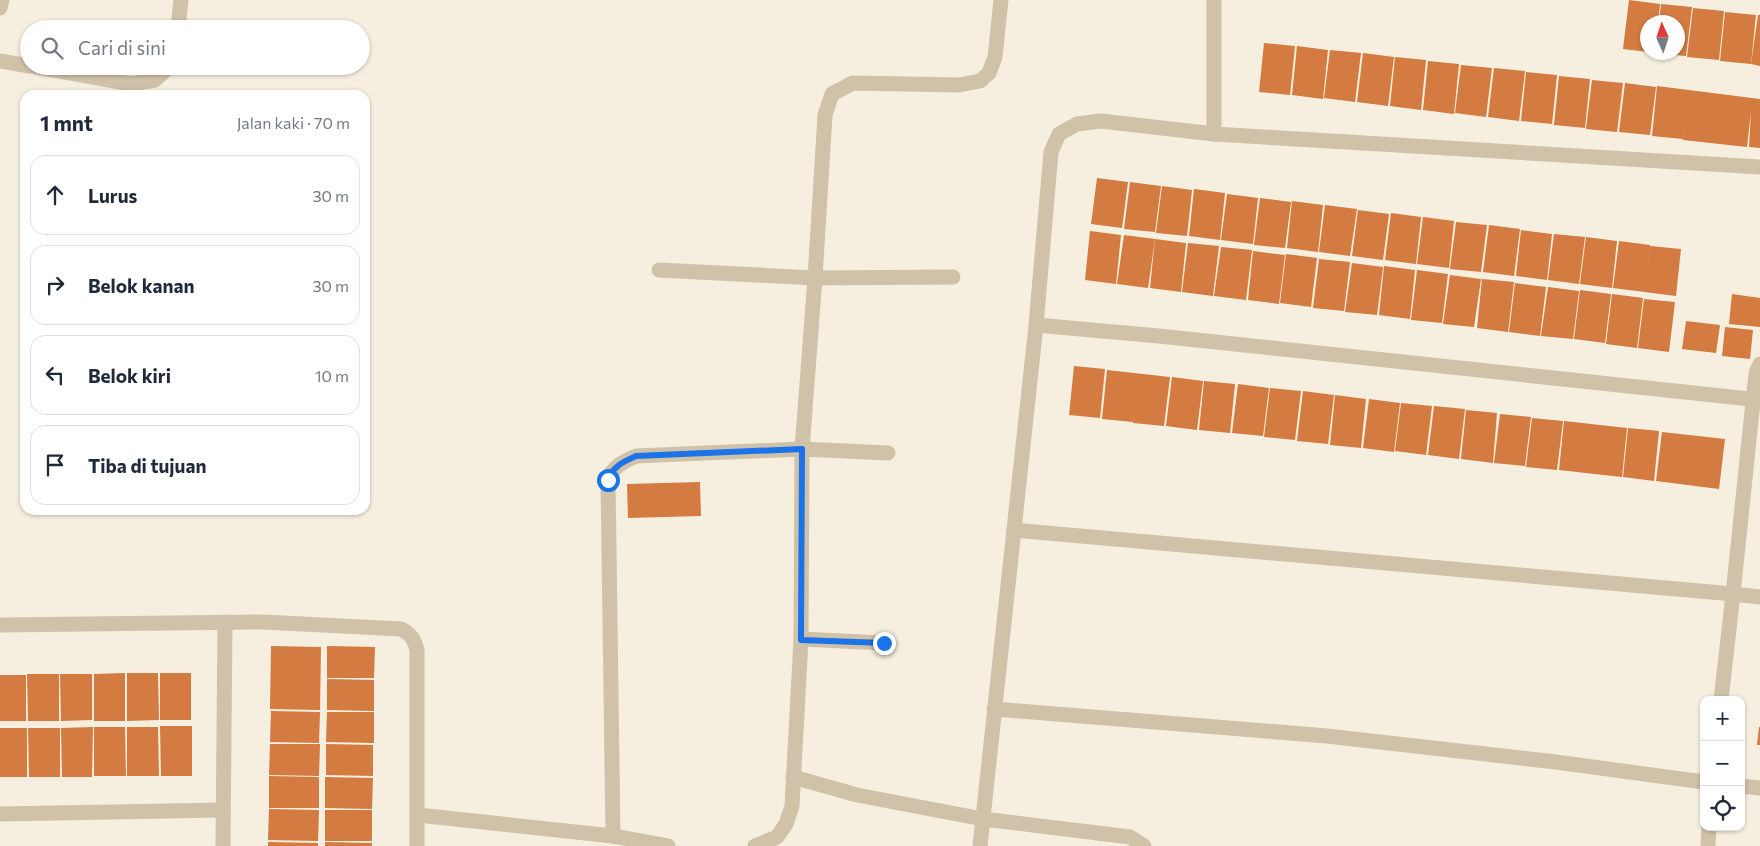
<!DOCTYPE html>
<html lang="id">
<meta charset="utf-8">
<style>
:root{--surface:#fff;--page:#f2f2f3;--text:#1f2937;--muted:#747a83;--line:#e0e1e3}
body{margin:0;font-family:Commissioner,sans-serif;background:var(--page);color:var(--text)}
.controls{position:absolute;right:15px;bottom:15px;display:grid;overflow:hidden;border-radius:10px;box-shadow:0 1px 4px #0004}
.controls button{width:45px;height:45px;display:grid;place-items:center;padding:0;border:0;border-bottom:1px solid var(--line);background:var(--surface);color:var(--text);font:25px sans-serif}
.compass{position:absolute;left:1640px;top:15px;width:45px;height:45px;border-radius:50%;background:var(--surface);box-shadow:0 1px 4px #0004;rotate:357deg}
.stop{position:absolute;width:15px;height:15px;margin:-11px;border:4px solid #1a73e8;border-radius:50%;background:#fff}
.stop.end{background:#1a73e8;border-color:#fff;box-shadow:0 1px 5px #0008}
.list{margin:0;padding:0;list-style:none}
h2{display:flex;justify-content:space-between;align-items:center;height:65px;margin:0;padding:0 20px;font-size:21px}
h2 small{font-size:16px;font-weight:400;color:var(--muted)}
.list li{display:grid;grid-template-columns:32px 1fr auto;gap:15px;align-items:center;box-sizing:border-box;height:80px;margin:0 10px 10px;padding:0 10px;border:1px solid var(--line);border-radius:15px}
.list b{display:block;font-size:19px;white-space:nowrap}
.list em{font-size:16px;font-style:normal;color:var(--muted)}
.icon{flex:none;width:28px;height:28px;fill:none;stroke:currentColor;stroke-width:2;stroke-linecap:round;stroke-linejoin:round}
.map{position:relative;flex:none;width:1760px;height:846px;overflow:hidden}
.search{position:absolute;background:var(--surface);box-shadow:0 1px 4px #0004;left:20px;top:20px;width:350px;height:55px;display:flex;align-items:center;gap:12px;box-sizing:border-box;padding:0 18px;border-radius:28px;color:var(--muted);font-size:19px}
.panel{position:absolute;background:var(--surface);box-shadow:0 1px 4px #0004;left:20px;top:90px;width:350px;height:425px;border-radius:15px}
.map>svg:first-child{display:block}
.building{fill:#d37b40}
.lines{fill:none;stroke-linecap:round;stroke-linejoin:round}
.street{stroke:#d0c1a9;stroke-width:15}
.route{stroke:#1a73e8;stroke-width:6}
</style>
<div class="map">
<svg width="1760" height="846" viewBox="0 0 1760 846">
<rect width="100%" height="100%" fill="#f6efdf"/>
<g class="building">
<path d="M 1629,0 L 1660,4 L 1658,22 L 1648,22 L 1648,52 L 1623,49 Z"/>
<path d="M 1661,4 L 1692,7 L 1686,56 L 1663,54 L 1663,52 L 1678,52 L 1678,22 L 1659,22 Z"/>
<path d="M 1693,8 L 1724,11 L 1719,60 L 1687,57 Z"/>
<path d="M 1725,12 L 1756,15 L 1751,64 L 1720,61 Z"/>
<path d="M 1758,15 L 1760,15 L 1760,66 L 1751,64 Z"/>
<path d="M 1264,43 L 1295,46 L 1290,95 L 1259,92 Z"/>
<path d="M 1297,46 L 1328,50 L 1323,99 L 1292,95 Z"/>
<path d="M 1330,50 L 1361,53 L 1355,102 L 1324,98 Z"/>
<path d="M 1363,53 L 1394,57 L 1388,106 L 1357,102 Z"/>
<path d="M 1395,57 L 1426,60 L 1421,110 L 1390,106 Z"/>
<path d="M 1428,61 L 1459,64 L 1454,114 L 1423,110 Z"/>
<path d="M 1461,65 L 1492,68 L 1486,117 L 1455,113 Z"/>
<path d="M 1494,68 L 1525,71 L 1519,121 L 1488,117 Z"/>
<path d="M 1526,72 L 1557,75 L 1552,124 L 1521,121 Z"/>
<path d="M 1559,76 L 1590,79 L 1585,128 L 1554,125 Z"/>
<path d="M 1592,80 L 1623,83 L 1617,132 L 1586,129 Z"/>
<path d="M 1625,83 L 1656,87 L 1650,135 L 1619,132 Z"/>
<path d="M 1657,86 L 1760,99 L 1760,148 L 1749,147 L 1751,111 L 1747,147 L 1683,140 L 1685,118 L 1683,139 L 1652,136 Z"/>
<path d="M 1097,178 L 1128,182 L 1122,228 L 1091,224 Z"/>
<path d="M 1130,182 L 1161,186 L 1155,232 L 1124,229 Z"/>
<path d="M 1162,186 L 1192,190 L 1187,236 L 1156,233 Z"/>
<path d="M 1194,189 L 1225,193 L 1220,240 L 1189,236 Z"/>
<path d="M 1227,194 L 1258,198 L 1253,244 L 1221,240 Z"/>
<path d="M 1260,198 L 1291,202 L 1285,248 L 1254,245 Z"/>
<path d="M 1292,201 L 1323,205 L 1318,252 L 1287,248 Z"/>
<path d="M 1325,205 L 1357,209 L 1350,256 L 1319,252 Z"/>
<path d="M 1358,210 L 1389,214 L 1383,260 L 1352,256 Z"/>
<path d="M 1391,213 L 1421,217 L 1416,264 L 1385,260 Z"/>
<path d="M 1423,217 L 1454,221 L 1449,268 L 1417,264 Z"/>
<path d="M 1456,222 L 1487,225 L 1481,272 L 1450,269 Z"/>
<path d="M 1489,225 L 1520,229 L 1514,276 L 1483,272 Z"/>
<path d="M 1521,230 L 1552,234 L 1547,280 L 1516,276 Z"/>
<path d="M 1090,231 L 1121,235 L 1116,284 L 1085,280 Z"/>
<path d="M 1554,234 L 1585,237 L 1579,284 L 1548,280 Z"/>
<path d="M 1124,235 L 1155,239 L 1148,288 L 1117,284 Z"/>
<path d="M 1586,237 L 1617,241 L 1612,288 L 1580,284 Z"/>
<path d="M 1155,239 L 1186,243 L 1181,292 L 1150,288 Z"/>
<path d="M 1619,241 L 1650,245 L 1648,268 L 1650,246 L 1681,249 L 1676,296 L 1613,288 Z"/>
<path d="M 1188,243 L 1219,246 L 1213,296 L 1182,292 Z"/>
<path d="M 1221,247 L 1252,250 L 1246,300 L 1214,296 Z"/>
<path d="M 1253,251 L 1285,255 L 1279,304 L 1248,300 Z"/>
<path d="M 1286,254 L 1317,258 L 1311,307 L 1280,303 Z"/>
<path d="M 1319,259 L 1350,262 L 1344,311 L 1313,308 Z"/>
<path d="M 1352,263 L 1383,267 L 1377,315 L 1345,312 Z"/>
<path d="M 1384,266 L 1415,270 L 1410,319 L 1379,315 Z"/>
<path d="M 1417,270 L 1448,274 L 1442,323 L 1411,320 Z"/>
<path d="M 1450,275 L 1481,279 L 1474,327 L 1443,324 Z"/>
<path d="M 1482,279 L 1514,282 L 1508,332 L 1477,328 Z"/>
<path d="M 1515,283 L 1546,287 L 1540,336 L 1509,332 Z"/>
<path d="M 1548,287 L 1579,291 L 1573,339 L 1541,336 Z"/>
<path d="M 1580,290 L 1611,294 L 1605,343 L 1574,339 Z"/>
<path d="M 1612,294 L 1643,298 L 1637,348 L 1606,344 Z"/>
<path d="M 1732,294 L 1760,298 L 1760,327 L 1729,324 Z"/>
<path d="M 1644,299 L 1675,302 L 1669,352 L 1638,348 Z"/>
<path d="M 1686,321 L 1720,325 L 1716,353 L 1682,349 Z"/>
<path d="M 1725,327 L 1753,330 L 1750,359 L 1722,356 Z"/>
<path d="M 1074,366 L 1105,369 L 1100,418 L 1069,415 Z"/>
<path d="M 1107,370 L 1170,377 L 1164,426 L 1133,423 L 1135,400 L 1133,422 L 1102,419 Z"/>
<path d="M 1172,377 L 1203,381 L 1197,430 L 1166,426 Z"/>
<path d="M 1204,381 L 1235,384 L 1230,433 L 1199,430 Z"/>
<path d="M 1238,384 L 1269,388 L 1263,436 L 1232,433 Z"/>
<path d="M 1270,388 L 1301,391 L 1295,440 L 1264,437 Z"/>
<path d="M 1303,391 L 1334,395 L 1328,444 L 1297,441 Z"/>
<path d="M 1335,395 L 1366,399 L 1361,448 L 1330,445 Z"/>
<path d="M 1369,399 L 1400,403 L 1394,452 L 1363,448 Z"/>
<path d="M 1401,403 L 1432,406 L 1426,455 L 1395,451 Z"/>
<path d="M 1434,406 L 1465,409 L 1459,459 L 1428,455 Z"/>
<path d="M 1466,410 L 1497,413 L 1493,463 L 1461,459 Z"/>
<path d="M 1500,414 L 1531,417 L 1525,466 L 1494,463 Z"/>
<path d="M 1532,418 L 1563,421 L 1557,470 L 1526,467 Z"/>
<path d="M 1564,421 L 1627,428 L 1622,477 L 1559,470 Z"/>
<path d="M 1628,428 L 1659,431 L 1654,481 L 1623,477 Z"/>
<path d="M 1662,432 L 1725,439 L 1719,489 L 1656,481 Z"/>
<path d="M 700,482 L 701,516 L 628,518 L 627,484 Z"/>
<path d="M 271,646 L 321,647 L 320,710 L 270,709 Z"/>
<path d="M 327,646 L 375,647 L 374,678 L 327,678 Z"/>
<path d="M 125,673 L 125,721 L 94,721 L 94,674 Z"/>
<path d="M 127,673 L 158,673 L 159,720 L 127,721 Z"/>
<rect x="160" y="673" width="31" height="47"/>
<path d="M 27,674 L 59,674 L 59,721 L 28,721 Z"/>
<path d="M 60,674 L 92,674 L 92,720 L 61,721 Z"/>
<rect x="0" y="675" width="26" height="46"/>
<path d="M 327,679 L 374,680 L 374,711 L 327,710 Z"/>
<path d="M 271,711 L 320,712 L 319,743 L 270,742 Z"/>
<path d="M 327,712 L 374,712 L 374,743 L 326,742 Z"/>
<path d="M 160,726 L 192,726 L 192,776 L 161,776 Z"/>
<path d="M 93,727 L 92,777 L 62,777 L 61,728 Z"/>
<path d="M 94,727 L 125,727 L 126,776 L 94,776 Z"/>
<path d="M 127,727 L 158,727 L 159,776 L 127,776 Z"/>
<path d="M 1759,727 L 1760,727 L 1760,745 L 1757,745 Z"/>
<rect x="0" y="728" width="27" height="49"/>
<path d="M 28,728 L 60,728 L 60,777 L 29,777 Z"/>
<path d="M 270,744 L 320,744 L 319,776 L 269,775 Z"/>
<path d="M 326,744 L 373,745 L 373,776 L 326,775 Z"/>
<path d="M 269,776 L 319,777 L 319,808 L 269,808 Z"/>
<path d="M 325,777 L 373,778 L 372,809 L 325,808 Z"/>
<path d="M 269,809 L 319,810 L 318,841 L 268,840 Z"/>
<rect x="325" y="810" width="47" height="31"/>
<path d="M 268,842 L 318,843 L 318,846 L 268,846 Z"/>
<path d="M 325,842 L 372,843 L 372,846 L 325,846 Z"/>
</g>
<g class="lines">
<g class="street">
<path d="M 0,8 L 2,0"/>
<path d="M 178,29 L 181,0"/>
<path d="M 0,61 L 29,66"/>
<path d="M 32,66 L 131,84 L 155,80 L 170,66"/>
<path d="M 1214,134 L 1214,0"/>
<path d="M 659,270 L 815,278 L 825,115 L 832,94 L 853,83 L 959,85 L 980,81 L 989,73 L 995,57 L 1001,0"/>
<path d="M 1036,325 L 1051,152 L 1059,134 L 1077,124 L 1101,121 L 1214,134 L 1760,167"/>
<path d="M 1760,364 L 1756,373 L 1733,594 L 1760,597"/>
<path d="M 1014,530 L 1733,594 L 1721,700"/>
<path d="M 0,625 L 263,622 L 401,629 C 411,634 414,639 417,650 L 417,846"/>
<path d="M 801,639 L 884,643"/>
<path d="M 994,709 L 1327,736 L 1556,762 L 1704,782"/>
<path d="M 793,777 L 857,795 L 983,819 L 1130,837 L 1144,846"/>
<path d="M 1741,786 L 1760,788"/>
<path d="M 0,814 L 223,810"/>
<path d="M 418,815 L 613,836 L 668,846"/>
<path d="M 613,836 L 608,480 C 613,466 623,462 636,456 L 802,449 L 888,453"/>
<path d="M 223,846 L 225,622"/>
<path d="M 755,846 L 777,837 L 786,824 L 792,806 L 801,639 L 802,449 L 815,278 L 953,277"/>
<path d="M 980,846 L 1036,325 L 1159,336 L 1760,400"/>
<path d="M 1708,846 L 1709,827"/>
</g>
</g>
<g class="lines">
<path class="route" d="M 608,480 C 613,466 623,462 636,456 L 802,449 L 801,640 L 884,643"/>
</g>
</svg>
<div class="controls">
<button>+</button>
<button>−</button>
<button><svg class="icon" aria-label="locate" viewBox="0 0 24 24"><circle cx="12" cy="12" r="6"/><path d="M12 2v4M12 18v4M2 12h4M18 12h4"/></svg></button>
</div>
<svg class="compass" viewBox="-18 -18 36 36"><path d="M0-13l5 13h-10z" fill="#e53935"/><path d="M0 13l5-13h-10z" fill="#747a83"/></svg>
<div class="stop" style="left:608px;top:480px"></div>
<div class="stop end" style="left:884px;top:643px"></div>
<div class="search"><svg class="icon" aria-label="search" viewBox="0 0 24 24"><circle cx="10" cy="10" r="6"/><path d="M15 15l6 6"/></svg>Cari di sini</div>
<section class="panel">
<h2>1 mnt<small>Jalan kaki · 70 m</small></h2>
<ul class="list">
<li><svg class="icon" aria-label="ahead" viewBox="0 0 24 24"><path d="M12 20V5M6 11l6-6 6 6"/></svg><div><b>Lurus</b></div><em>30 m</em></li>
<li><svg class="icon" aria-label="right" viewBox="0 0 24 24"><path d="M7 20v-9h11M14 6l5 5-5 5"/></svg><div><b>Belok kanan</b></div><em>30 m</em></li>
<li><svg class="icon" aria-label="left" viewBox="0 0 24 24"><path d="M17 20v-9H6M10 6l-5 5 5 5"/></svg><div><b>Belok kiri</b></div><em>10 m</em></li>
<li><svg class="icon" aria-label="arrive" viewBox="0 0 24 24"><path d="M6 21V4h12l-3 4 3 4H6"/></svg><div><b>Tiba di tujuan</b></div></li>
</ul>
</section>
</div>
